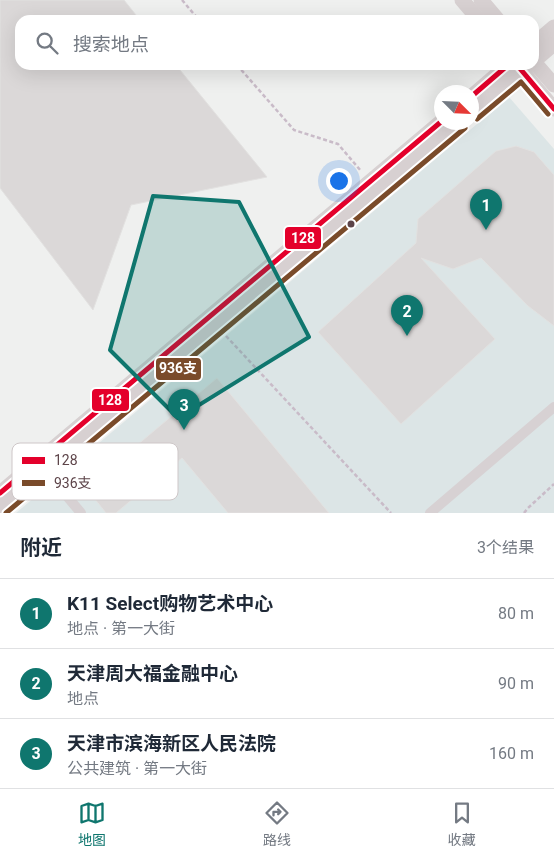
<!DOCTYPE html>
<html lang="zh">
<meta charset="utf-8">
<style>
:root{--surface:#fff;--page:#f2f2f3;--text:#1f2937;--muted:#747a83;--line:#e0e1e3;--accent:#0f766e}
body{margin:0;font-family:Roboto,"Noto Sans SC",sans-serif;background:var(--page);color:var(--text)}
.compass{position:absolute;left:434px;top:85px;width:45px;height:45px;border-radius:50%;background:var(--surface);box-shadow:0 5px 20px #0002;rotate:114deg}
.you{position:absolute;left:338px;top:180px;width:18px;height:18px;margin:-12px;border:4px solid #fff;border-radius:50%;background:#1a73e8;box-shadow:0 0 0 8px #1a73e833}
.badge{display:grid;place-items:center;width:32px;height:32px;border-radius:50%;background:var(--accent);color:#fff;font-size:16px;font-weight:700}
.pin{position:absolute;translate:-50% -41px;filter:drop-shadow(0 1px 2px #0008)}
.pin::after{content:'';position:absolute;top:26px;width:18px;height:15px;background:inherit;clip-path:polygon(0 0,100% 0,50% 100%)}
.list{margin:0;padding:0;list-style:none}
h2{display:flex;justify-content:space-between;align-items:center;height:65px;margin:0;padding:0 20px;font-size:21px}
h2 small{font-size:16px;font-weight:400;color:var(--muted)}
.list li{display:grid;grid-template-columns:32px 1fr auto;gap:15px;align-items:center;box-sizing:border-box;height:70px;padding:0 20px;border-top:1px solid var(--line)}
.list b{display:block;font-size:19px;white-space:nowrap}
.list p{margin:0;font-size:16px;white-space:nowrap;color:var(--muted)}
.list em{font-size:16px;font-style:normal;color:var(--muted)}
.icon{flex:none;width:28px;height:28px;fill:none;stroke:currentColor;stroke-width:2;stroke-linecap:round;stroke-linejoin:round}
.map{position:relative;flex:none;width:554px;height:513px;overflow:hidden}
.search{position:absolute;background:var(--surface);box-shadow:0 5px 20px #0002;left:15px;right:15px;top:15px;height:55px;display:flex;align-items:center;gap:12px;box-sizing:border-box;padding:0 18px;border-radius:15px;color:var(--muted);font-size:19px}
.sheet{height:275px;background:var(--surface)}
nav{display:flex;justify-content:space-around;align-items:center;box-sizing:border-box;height:70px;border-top:1px solid var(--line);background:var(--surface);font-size:14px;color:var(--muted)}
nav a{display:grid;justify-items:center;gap:2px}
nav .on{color:var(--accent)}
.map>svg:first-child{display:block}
.commercial{fill:#dce5e6}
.building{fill:#dbd8d8;stroke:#e2e1e0}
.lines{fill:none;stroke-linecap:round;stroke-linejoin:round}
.path{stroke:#c9bbc8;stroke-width:2.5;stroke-dasharray:4 2.5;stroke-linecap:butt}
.minor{stroke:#d7d1d3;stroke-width:10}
.secondary{stroke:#d7d0d1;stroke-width:15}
.bus-1-casing{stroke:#fff;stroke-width:9}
.bus-2-casing{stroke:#fff;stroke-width:9}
.bus-1{stroke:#e4002b;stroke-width:5}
.bus-2{stroke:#7a4b2a;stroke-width:5}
.marked{fill:#0f766e;fill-opacity:0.2;stroke:#0f766e;stroke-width:4;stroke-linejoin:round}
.bus-dot{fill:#5d4449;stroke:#fff;stroke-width:2}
.key{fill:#fff;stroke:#cec7c8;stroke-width:1}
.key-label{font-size:14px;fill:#5d4449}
.line-badge{stroke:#fff;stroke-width:2}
.badge-label{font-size:14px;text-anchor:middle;font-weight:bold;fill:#fff}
</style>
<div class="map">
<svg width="554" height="513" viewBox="0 0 554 513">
<rect width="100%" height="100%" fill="#eff0ef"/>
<path class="commercial" d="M 509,97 L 554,149 L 554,513 L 16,513 Z"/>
<g class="building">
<path d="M 0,0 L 124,0 L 140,20 L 20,20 L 20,65 L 176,65 L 267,177 L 131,205 L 93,310 L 0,188 Z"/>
<path d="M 516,146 L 534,152 L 554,175 L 554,326 L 528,306 L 481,258 L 453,269 L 421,258 L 495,339 L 401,424 L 318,332 L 416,243 L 418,219 L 496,151 Z"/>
<path d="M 217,378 L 329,513 L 228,513 L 182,458 L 116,513 L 106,513 L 86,488 Z"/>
</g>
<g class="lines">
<g class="path">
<path d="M 182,0 L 199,20"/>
<path d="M 237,65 L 294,130 L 338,144 L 361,171"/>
<path d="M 226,336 L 391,513"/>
<path d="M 524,513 L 528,508 L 554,484"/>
</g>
<g class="minor">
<path d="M 45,470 L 81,513"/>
<path d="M 430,513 L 554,407"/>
</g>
<g class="secondary">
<path d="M 462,0 L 479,20"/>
<path d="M 481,0 L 498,20"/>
<path d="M 534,44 L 554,27"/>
<path d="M 534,61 L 554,44"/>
<path d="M 534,62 L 554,85"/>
<path d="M 517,65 L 554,109"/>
<path d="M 472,96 L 508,65"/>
<path d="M 472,113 L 529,65"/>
<path d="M 0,493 L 442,121"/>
<path d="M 0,508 L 460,122"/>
</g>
<g class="bus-1-casing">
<g id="bus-1">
<path d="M 517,65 L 554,109"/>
<path d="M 472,96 L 508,65"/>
<path d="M 0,493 L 442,121"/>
</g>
</g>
<g class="bus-2-casing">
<g id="bus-2">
<path d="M 477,119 L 521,82 L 548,114"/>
<path d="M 6,513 L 465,128"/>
</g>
</g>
<use href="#bus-1" class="bus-1"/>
<use href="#bus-2" class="bus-2"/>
</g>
<path class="marked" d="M 153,196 L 239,202 L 309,337 L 178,418 L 110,350 Z"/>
<circle class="bus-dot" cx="351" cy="224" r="4.5"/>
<rect x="12" y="443" width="166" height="57" rx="8" class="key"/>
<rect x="22" y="457" width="23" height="7" fill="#e4002b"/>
<rect x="22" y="480" width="23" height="6" fill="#7a4b2a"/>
<g class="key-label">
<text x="54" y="465">128</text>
<text x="54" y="488">936支</text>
</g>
<g class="line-badge">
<rect x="284" y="226" width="38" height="24" rx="5" fill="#e4002b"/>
<rect x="155" y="357" width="47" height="24" rx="5" fill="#7a4b2a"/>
<rect x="91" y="388" width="39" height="24" rx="5" fill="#e4002b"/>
</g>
<g class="badge-label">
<text x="303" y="243">128</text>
<text x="178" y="373">936支</text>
<text x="110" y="405">128</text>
</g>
</svg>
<svg class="compass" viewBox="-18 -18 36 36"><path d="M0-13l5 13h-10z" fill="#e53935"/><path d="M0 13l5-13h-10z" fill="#747a83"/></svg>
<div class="you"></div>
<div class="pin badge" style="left:486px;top:230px">1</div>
<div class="pin badge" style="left:407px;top:336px">2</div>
<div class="pin badge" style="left:184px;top:430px">3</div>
<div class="search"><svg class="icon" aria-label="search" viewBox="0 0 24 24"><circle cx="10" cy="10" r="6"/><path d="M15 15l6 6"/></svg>搜索地点</div>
</div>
<section class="sheet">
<h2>附近<small>3个结果</small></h2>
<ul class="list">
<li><span class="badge">1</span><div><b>K11 Select购物艺术中心</b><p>地点 · 第一大街</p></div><em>80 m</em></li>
<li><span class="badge">2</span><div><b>天津周大福金融中心</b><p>地点</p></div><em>90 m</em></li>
<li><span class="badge">3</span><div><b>天津市滨海新区人民法院</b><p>公共建筑 · 第一大街</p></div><em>160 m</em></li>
</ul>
</section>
<nav>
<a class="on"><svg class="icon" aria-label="map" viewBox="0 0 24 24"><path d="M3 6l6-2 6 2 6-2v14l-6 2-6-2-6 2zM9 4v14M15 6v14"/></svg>地图</a>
<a><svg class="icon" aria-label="directions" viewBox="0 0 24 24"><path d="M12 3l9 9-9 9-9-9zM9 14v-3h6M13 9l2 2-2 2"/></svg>路线</a>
<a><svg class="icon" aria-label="saved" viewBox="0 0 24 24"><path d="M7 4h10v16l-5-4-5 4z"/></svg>收藏</a>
</nav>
